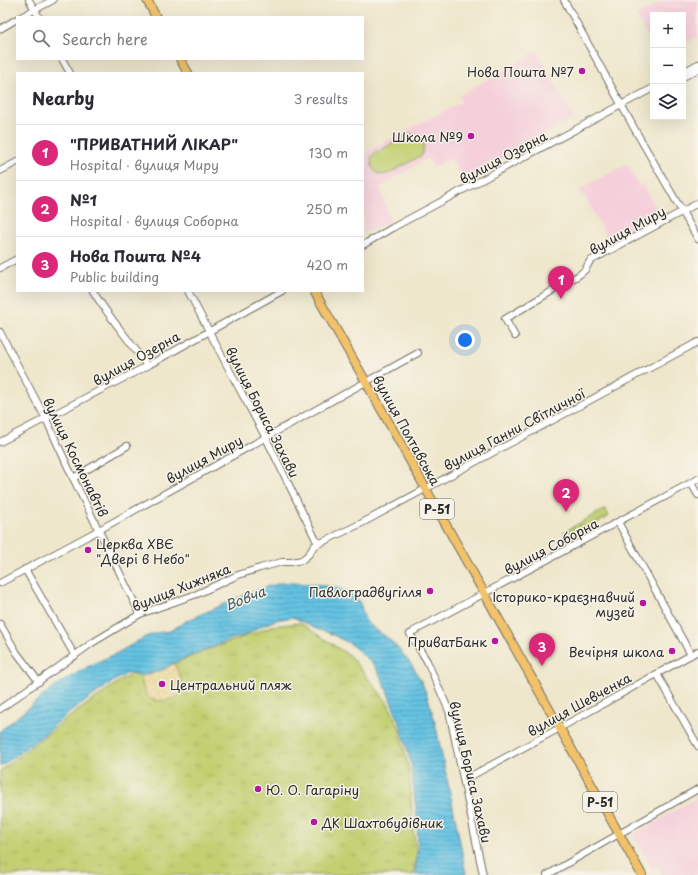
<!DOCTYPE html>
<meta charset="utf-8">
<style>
:root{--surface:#fff;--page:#f2f2f3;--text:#2b2b33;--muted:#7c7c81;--line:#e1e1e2;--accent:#db2777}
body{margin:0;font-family:"Playpen Sans",sans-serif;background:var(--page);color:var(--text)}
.controls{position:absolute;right:12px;top:12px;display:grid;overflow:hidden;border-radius:0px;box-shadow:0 4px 16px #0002}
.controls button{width:36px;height:36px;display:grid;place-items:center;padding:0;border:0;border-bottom:1px solid var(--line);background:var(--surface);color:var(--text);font:20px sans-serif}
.you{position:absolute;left:465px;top:340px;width:14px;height:14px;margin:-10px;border:3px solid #fff;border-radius:50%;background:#1a73e8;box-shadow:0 0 0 6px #1a73e833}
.badge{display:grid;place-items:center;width:26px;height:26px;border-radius:50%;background:var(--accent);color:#fff;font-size:13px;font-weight:700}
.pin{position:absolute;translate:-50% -33px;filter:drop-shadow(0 1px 2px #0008)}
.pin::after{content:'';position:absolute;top:21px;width:14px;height:12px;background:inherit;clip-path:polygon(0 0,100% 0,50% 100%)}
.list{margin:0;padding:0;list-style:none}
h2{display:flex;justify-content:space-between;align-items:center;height:52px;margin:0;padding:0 16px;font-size:17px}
h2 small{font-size:13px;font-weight:400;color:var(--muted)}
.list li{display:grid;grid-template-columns:26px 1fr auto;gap:12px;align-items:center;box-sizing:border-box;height:56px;padding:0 16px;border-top:1px solid var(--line)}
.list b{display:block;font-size:15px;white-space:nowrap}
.list p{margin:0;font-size:13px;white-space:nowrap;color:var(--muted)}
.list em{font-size:13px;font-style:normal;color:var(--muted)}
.icon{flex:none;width:22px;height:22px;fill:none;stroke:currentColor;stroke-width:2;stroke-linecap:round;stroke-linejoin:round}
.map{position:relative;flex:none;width:698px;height:875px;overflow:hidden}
.search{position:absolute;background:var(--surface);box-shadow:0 4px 16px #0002;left:16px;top:16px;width:348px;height:44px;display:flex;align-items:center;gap:10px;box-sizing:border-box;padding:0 14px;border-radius:0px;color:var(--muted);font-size:15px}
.panel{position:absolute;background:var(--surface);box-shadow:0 4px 16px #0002;left:16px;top:72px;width:348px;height:220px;border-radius:0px}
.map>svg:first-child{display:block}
.built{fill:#f5cfda}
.grass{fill:url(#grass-tufts);stroke:#767e4e}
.sand{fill:url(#sand-dots);stroke:#8c8264}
.pitch{fill:#c2d072;stroke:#767e4e}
.water{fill:url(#water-rules);stroke:#487787}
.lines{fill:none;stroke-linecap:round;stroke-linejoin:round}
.minor-casing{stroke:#706d63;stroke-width:8}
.major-casing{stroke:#706d63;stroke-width:10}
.minor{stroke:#fff;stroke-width:6}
.major{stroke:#f2c26a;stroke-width:8}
.poi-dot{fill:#b5179e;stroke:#f7f3e8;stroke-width:1.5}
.labels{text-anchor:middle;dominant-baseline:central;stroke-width:3;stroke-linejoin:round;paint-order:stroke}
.shield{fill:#f7f3e8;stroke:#686764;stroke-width:1}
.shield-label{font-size:12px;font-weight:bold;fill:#2b2b2b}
.poi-label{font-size:13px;fill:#2b2b2b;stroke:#f7f3e8;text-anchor:end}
.street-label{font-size:13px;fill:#2b2b2b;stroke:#f7f3e8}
.water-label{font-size:14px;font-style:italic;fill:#3c5962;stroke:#f7f3e8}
</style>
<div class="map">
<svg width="698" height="875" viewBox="0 0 698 875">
<defs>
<pattern id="grass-tufts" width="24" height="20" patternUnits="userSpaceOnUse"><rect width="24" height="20" fill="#c2d072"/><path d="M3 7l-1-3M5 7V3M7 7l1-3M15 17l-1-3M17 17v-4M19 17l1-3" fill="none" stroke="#a7b363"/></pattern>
<pattern id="sand-dots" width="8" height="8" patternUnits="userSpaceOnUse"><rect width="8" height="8" fill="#eeda9e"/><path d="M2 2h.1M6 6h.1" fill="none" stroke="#cb8" stroke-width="1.8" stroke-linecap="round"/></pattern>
<pattern id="water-rules" width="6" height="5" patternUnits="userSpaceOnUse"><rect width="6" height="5" fill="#65c3e3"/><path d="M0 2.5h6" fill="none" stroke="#539fb8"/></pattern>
</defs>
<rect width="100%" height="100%" fill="#f7f3e8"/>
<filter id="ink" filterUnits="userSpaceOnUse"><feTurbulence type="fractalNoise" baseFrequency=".025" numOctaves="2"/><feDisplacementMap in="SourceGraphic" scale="8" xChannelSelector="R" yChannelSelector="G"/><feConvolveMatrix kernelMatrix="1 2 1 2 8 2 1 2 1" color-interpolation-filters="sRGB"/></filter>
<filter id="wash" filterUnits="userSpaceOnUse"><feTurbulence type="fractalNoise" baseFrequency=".012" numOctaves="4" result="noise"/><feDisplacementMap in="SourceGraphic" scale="16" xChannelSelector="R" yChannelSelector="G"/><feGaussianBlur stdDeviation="0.9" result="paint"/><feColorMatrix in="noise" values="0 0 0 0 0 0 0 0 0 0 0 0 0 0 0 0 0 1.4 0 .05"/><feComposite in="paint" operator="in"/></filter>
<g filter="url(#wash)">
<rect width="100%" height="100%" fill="#efe7cc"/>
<g class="built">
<path d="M 666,0 L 698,0 L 698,37 L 683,45 L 683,15 L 653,15 L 653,47 L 636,16 Z"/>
<path d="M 537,51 L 574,118 L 465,181 L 450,158 L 434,167 L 428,158 L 380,187 L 390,221 L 363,234 L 363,153 L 462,102 L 459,96 Z"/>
<path d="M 627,164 L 639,186 L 643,184 L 663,220 L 613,248 L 580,189 Z"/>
<path d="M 698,797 L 698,875 L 662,875 L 657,865 L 652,868 L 633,835 Z"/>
</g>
<g class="grass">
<path d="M 605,509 L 609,516 L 568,539 L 564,532 Z"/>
<path d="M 300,623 L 350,656 L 388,703 L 400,730 L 409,770 L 413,829 L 417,854 L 413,875 L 0,875 L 0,771 L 66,719 L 120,681 L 130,675 L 141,676 C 143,687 144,695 155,701 L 181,679 L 174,663 L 272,626 Z"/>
</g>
<path class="sand" d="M 174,663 C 177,670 184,682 182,690 C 179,701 156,704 148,697 C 143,691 142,683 141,676 L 162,670 Z"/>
<path class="pitch" d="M 409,134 C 418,134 423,138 424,146 L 422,155 L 390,173 L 381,175 L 377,173 L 372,167 L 371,158 L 374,154 Z"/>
<path class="water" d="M 282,583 C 302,583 342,583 357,599 C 364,606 361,617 368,623 C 373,628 379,632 385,636 C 396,645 407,658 415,670 C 431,696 436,727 442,756 C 451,796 459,835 466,875 L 415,875 L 418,849 L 417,820 L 411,763 L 401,727 L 384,683 L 376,668 L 360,652 L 349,643 L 329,633 L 316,629 L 293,617 L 276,620 L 259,627 L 244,636 L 234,638 L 174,663 L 162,670 L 141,676 L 134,673 L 128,673 L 114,681 L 66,715 L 46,733 L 0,767 L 0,731 L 58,684 L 89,666 L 119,652 L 145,637 L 156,633 L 170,631 L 186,621 L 247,594 L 269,586 Z"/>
</g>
<g filter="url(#ink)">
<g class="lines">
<g class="minor-casing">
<g id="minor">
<path d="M 29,0 L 39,17"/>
<path d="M 564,0 L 634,128 L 698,239"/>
<path d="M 21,17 L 53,0"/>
<path d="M 0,29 L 17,19"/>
<path d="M 62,59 L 70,73"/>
<path d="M 683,72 L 698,64"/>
<path d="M 683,77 L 698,69"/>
<path d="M 0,171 L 17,162"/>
<path d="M 363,245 L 392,228 L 653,88"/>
<path d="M 0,268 L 17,259"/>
<path d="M 93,291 C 109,318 130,340 147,366"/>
<path d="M 188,291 L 233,377 L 266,438 L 318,544"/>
<path d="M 0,332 L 46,419 L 73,478 L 140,614"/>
<path d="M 515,336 L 505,319 L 579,275 L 585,270 L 590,261 L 698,203"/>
<path d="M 0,442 L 147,366 L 282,291"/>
<path d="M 73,478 L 127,446"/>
<path d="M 691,483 L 698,495"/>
<path d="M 618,522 L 691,655"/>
<path d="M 25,569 L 75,656"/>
<path d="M 0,583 L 99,530 L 418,353"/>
<path d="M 0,624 L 17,653 L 39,682"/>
<path d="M 414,631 L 698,479"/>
<path d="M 410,634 L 427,661 L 449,711 L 483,875"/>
<path d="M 657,674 L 698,746"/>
<path d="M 0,709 L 92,643 L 140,614 L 197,594 L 238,575 L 260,568 L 282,562 L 291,562 L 302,560 L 309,554 L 314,546 L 362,523 L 698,342"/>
<path d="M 471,776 L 556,730 L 698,651"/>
<path d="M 547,875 L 698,789"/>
</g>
</g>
<g class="major-casing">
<g id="major">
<path d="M 147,0 L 156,17"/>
<path d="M 180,59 L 188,73"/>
<path d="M 314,291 L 366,382 L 642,875"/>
</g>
</g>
<use href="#minor" class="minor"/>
<use href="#major" class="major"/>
</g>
</g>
<g class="poi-dot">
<circle cx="582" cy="71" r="4"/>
<circle cx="471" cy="136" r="4"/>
<circle cx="88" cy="550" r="4"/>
<circle cx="430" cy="591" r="4"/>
<circle cx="643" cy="603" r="4"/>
<circle cx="495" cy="641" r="4"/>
<circle cx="672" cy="651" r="4"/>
<circle cx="162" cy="684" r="4"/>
<circle cx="258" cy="789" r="4"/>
<circle cx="314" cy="822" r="4"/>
</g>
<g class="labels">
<g class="shield">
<rect x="420" y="499" width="34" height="20" rx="3"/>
<rect x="583" y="792" width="34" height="20" rx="3"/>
</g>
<g class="shield-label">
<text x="437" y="509">Р-51</text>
<text x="600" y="802">Р-51</text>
</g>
<g class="poi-label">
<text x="574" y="71">Нова Пошта №7</text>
<text x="463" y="136">Школа №9</text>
<text x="96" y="543" text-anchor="start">Церква ХВЄ<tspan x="96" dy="15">"Двері в Небо"</tspan></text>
<text x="422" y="591">Павлоградвугілля</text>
<text x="635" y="596">Історико-краєзнавчий<tspan x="635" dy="15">музей</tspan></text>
<text x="487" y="641">ПриватБанк</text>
<text x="664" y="651">Вечірня школа</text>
<text x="170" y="684" text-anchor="start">Центральний пляж</text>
<text x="266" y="789" text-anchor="start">Ю. О. Гагаріну</text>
<text x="322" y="822" text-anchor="start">ДК Шахтобудівник</text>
</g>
<g class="street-label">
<text transform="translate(503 157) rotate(-28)">вулиця Озерна</text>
<text transform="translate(627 230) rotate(-29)">вулиця Миру</text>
<text transform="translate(136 358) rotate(-29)">вулиця Озерна</text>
<text transform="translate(263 412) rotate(63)">вулиця Бориса Захави</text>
<text transform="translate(514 429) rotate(-28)">вулиця Ганни Світличної</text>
<text transform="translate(407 430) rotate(61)">вулиця Полтавська</text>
<text transform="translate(76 457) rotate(64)">вулиця Космонавтів</text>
<text transform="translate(204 459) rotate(-29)">вулиця Миру</text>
<text transform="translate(551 546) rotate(-28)">вулиця Соборна</text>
<text transform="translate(181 587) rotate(-22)">вулиця Хижняка</text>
<text transform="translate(579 704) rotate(-29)">вулиця Шевченка</text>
<text transform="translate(471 772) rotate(77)">вулиця Бориса Захави</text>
</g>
<g class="water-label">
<text transform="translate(245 598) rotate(-22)">Вовча</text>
</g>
</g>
</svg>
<div class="controls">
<button>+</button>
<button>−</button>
<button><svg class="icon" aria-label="layers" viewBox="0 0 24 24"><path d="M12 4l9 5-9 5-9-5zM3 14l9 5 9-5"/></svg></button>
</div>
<div class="you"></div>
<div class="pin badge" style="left:561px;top:299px">1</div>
<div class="pin badge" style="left:566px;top:512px">2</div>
<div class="pin badge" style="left:542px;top:666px">3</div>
<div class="search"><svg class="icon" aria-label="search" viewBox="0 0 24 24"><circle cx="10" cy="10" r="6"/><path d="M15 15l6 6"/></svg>Search here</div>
<section class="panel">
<h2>Nearby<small>3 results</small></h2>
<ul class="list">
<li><span class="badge">1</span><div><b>&quot;ПРИВАТНИЙ ЛІКАР&quot;</b><p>Hospital · вулиця Миру</p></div><em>130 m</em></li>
<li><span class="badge">2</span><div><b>№1</b><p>Hospital · вулиця Соборна</p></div><em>250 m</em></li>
<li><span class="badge">3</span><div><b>Нова Пошта №4</b><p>Public building</p></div><em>420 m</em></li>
</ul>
</section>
</div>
